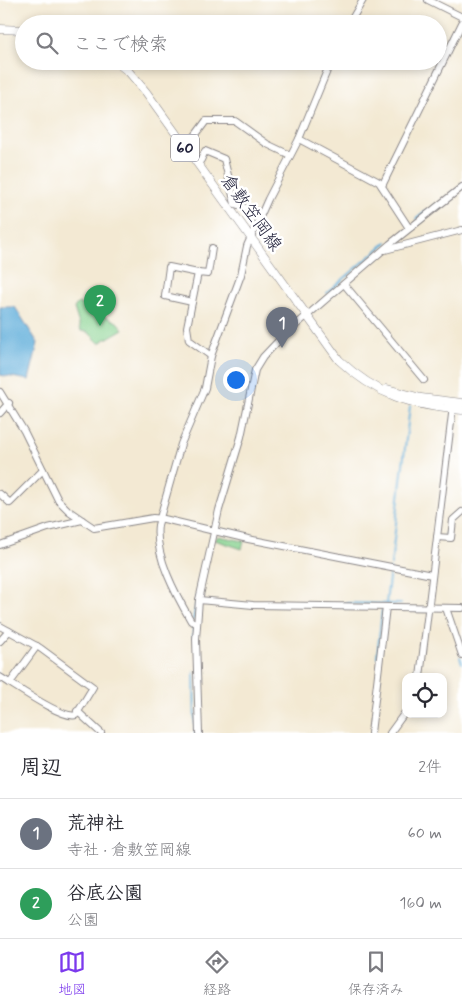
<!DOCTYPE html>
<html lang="ja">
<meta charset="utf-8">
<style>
:root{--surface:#fff;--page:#f7f7f7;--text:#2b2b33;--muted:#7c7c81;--line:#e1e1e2;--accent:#7c3aed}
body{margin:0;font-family:Mynerve,"Klee One",sans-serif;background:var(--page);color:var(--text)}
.controls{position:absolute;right:15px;bottom:15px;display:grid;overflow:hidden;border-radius:10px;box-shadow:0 2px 8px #0003}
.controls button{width:45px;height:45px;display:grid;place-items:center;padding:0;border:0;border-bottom:1px solid var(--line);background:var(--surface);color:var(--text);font:25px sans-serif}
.you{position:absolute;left:235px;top:379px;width:18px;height:18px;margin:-12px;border:4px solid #fff;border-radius:50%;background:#1a73e8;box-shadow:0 0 0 8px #1a73e833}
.badge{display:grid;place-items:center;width:32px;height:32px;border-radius:50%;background:var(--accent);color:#fff;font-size:16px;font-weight:700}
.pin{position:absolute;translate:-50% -41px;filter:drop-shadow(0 1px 2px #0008)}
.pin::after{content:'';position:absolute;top:26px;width:18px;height:15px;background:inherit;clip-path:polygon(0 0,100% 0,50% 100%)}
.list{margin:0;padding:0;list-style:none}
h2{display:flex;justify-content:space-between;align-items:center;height:65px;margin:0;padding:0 20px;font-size:21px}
h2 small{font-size:16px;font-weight:400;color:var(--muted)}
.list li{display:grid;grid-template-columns:32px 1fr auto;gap:15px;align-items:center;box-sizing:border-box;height:70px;padding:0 20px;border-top:1px solid var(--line)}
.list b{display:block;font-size:19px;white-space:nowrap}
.list p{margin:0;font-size:16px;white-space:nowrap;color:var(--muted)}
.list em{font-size:16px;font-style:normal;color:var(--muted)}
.icon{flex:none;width:28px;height:28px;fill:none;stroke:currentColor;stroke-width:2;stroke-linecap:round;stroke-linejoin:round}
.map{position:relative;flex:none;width:462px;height:733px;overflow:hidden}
.search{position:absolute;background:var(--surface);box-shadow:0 2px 8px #0003;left:15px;right:15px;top:15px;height:55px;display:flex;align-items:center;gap:12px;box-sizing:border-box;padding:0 18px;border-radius:28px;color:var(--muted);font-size:19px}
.sheet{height:205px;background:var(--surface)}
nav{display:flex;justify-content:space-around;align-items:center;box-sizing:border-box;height:70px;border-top:1px solid var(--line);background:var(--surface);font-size:14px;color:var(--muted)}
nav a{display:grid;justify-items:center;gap:2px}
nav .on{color:var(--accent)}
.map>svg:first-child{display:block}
.green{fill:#87d28f;stroke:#547a65}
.water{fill:#60aeda;stroke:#41688a}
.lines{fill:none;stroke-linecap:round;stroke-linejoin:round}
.stream{stroke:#60aeda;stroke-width:2}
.minor-casing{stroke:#8a8687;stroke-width:8}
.major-casing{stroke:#8a8687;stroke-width:9}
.minor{stroke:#fff;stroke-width:6}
.major{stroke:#fff;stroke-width:8}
.labels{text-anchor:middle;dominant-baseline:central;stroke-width:5;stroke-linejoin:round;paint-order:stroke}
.shield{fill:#fff;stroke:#646476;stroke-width:1}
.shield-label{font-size:16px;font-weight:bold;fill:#22223b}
.street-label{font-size:18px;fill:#22223b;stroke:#fff}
</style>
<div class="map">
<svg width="462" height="733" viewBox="0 0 462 733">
<rect width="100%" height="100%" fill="#fff"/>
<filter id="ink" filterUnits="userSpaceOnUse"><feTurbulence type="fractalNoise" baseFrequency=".02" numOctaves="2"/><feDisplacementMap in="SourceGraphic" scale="10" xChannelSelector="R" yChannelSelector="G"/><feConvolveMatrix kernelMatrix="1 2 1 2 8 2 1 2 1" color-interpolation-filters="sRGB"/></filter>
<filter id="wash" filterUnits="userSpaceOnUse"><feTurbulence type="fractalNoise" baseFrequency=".0096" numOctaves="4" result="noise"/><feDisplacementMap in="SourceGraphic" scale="20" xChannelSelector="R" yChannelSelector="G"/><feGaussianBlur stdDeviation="1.12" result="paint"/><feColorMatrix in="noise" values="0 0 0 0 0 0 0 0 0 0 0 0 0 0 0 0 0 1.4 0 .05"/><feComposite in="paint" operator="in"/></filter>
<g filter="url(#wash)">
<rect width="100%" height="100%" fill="#f3e9d3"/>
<g class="green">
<path d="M 78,303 L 117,322 L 123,329 L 99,343 L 88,332 L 81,331 L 74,308 Z"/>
<path d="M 218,536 L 244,541 L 242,549 L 215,540 Z"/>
</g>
<path class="water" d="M 0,307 L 15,307 L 38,343 L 29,380 L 0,375 Z"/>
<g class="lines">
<g class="stream">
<path d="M 416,219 L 428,210"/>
<path d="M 327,293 L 387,242"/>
<path d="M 445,534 L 449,533"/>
<path d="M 391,565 L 410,406"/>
<path d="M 340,603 L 401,604"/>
<path d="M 386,604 L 390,569"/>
<path d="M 193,620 L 200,583"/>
<path d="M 193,625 L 193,637"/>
<path d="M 377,657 L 382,610"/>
<path d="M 460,657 L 462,663"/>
<path d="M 194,672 L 195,733"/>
</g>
</g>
</g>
<g filter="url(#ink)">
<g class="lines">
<g class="minor-casing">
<g id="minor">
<path d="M 428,0 L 462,17"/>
<path d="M 349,24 L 363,0"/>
<path d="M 299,139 L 379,182 L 409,228"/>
<path d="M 186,148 L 206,121 L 235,121 L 267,144 L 290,155"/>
<path d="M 201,160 L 205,151 L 224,159 L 235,204 L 261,213"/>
<path d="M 382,186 L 462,23"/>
<path d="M 385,250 L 462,230"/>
<path d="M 344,284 L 424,380"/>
<path d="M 192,302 L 165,296 L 169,267 L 198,273"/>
<path d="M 211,356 L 189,340 L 187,327 L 198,273 L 208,274 L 212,248"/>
<path d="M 0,392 L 24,431 L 58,500 L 69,511 L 94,528 L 153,518 L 164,519 L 248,539 L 432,575"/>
<path d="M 0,413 L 9,403"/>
<path d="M 0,494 L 10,503 L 43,470"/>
<path d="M 437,537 L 451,538 L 453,520 L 462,512"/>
<path d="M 0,545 L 48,528 L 82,520"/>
<path d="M 199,600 L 253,605 L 462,608"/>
<path d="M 446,608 L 462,655"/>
<path d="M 196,623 L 191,621 C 176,595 154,555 158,525 L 181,444 L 205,388 L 211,356 L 241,275 L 247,246 L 268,199 L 299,139 L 331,61"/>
<path d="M 0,626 L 40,648 L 93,687 L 76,715 C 63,720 14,685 0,677"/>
<path d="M 0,641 L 9,631"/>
<path d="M 420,677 L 453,406"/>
<path d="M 10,683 L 37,646"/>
<path d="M 77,711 L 101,733"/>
<path d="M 199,733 L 196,639 L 199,600 L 219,510 L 241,437 L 255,370 L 263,357 L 281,338 L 390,244 L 462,187"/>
<path d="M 371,733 L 386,607"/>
<path d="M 390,733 L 406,711"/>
</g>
</g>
<g class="major-casing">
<g id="major">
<path d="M 0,29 L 24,30"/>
<path d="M 115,61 L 129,72 L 146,92 L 339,360 C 376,395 412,406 462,410"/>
<path d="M 387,389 L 421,398 L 462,403"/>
</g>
</g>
<use href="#minor" class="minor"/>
<use href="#major" class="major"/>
</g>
</g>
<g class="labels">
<rect class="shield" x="171" y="134.5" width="28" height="27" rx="4"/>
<g class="shield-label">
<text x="185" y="148">60</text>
</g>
<g class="street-label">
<text transform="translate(251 213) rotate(54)">倉敷笠岡線</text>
</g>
</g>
</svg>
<div class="controls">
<button><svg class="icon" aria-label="locate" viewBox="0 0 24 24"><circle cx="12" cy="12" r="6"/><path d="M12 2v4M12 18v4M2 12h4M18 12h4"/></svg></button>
</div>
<div class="you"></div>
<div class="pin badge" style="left:282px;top:348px;background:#6b7280">1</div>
<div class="pin badge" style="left:100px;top:326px;background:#2e9e5b">2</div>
<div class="search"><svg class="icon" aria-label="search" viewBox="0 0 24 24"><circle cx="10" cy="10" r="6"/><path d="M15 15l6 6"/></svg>ここで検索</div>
</div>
<section class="sheet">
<h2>周辺<small>2件</small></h2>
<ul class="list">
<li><span class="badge" style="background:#6b7280">1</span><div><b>荒神社</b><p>寺社 · 倉敷笠岡線</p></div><em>60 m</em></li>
<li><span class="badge" style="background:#2e9e5b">2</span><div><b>谷底公園</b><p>公園</p></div><em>160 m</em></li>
</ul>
</section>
<nav>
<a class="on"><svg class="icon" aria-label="map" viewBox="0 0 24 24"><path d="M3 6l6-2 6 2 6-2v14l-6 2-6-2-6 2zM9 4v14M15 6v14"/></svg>地図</a>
<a><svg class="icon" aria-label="directions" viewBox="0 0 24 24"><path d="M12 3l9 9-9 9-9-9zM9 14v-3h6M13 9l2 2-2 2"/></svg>経路</a>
<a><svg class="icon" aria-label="saved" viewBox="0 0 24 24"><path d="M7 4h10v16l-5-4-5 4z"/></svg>保存済み</a>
</nav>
